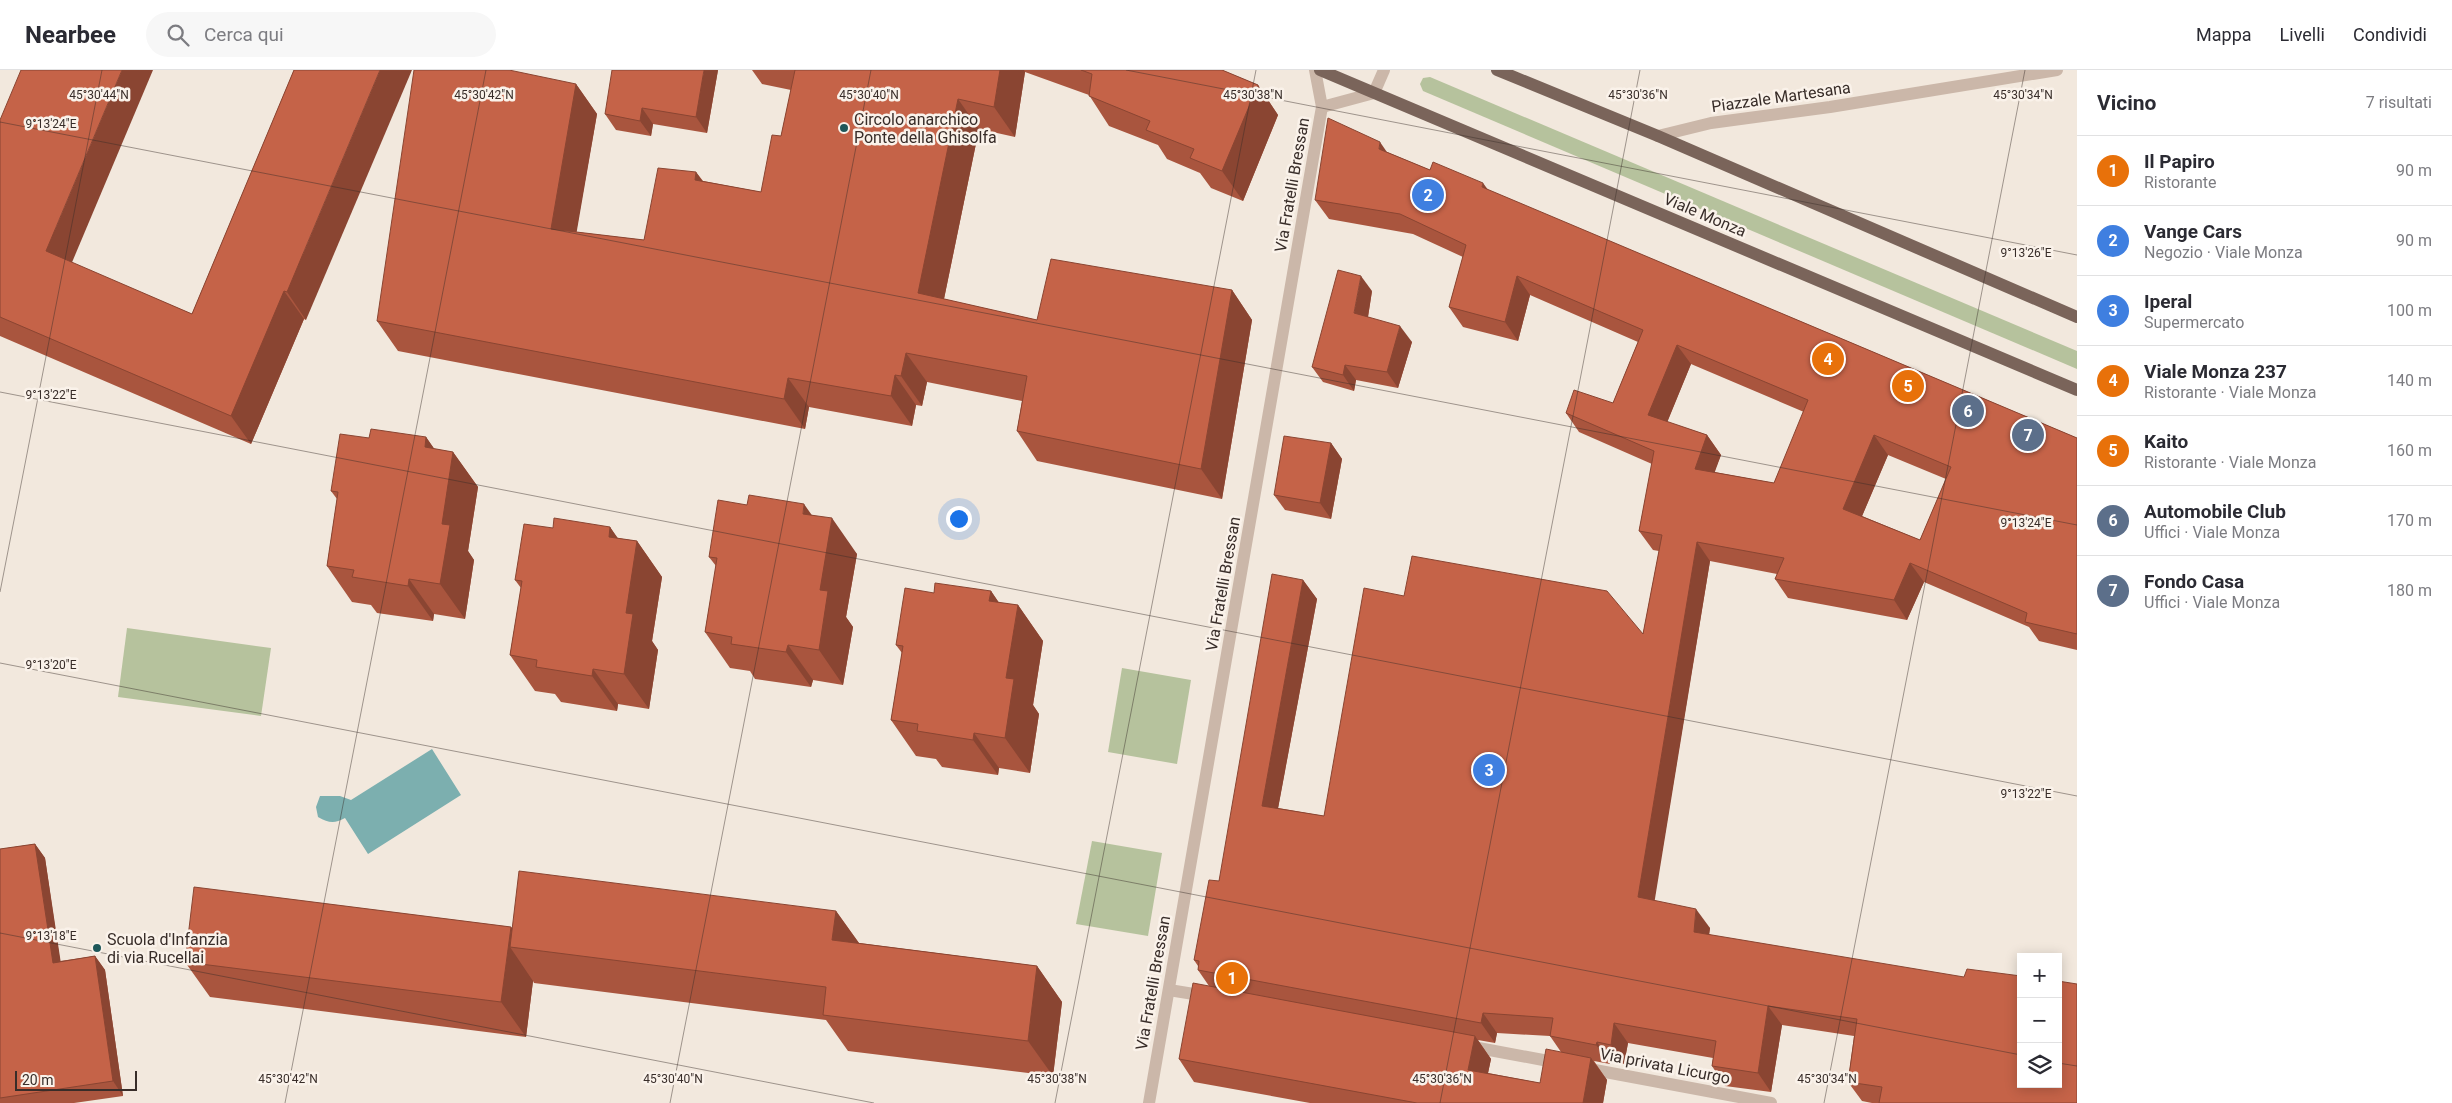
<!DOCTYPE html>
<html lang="it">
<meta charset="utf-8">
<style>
:root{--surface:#fff;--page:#f7f7f7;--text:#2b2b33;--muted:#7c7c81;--line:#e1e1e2;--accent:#0f766e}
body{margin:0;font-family:Roboto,sans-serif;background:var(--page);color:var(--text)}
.controls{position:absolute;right:15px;bottom:15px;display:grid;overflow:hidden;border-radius:0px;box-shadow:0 2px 12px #0003}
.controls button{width:45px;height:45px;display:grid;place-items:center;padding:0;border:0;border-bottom:1px solid var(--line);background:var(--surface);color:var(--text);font:25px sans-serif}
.scale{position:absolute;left:15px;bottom:12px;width:122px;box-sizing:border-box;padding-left:5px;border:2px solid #382d29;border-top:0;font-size:14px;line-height:18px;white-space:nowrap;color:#382d29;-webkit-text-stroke:4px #faf2ea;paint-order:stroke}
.you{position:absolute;left:958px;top:448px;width:18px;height:18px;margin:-12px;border:4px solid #fff;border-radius:50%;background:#1a73e8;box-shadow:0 0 0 8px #1a73e833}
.badge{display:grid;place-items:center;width:32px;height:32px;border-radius:50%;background:var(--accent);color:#fff;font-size:16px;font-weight:700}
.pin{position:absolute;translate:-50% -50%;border:2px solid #fff;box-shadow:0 1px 5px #0006}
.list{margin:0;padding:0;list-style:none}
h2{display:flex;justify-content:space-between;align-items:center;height:65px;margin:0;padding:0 20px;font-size:21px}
h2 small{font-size:16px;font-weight:400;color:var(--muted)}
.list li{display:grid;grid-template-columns:32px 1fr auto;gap:15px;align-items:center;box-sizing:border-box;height:70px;padding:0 20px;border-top:1px solid var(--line)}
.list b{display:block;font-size:19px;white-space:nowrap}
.list p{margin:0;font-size:16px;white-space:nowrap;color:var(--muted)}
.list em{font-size:16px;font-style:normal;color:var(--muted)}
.icon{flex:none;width:28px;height:28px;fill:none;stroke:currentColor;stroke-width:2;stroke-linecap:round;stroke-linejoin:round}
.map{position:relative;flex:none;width:2077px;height:1033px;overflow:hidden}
header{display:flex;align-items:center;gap:30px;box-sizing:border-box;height:70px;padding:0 25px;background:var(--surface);border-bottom:1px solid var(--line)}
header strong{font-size:24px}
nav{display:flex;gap:28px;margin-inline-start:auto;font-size:18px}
.search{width:350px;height:45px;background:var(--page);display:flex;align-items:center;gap:12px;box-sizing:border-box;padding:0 18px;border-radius:28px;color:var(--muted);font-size:19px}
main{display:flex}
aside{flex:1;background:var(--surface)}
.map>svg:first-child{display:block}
.green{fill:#b6c29d}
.water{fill:#7cafaf}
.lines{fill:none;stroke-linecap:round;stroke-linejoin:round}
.minor{stroke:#cbb7a9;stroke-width:12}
.major{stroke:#7a645a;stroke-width:12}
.wall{fill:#a9553e;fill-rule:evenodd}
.shaded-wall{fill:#8a4532}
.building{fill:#c56348;stroke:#8a4532;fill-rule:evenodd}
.ticks{fill:none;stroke:#382d29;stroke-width:1;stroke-opacity:0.45}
.poi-dot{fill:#1e5759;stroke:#faf2ea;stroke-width:2}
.labels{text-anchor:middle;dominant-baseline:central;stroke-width:5;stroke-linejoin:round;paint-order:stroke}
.street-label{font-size:16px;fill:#382d29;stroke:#faf2ea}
.poi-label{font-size:16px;fill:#382d29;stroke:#faf2ea;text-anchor:start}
.ticks-label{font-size:12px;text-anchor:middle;fill:#382d29;stroke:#faf2ea;stroke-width:5;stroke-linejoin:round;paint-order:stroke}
</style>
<header>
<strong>Nearbee</strong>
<div class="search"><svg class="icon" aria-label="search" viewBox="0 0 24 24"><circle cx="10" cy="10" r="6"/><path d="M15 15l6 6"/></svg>Cerca qui</div>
<nav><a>Mappa</a><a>Livelli</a><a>Condividi</a></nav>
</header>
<main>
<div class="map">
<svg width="2077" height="1033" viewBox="0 0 2077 1033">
<rect width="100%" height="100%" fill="#f2e8dd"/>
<g class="green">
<path d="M 1430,7 L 2077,281 L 2077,299 L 1423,21 L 1420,14 L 1423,8 Z"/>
<path d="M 127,558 L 271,578 L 261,646 L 118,627 Z"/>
<path d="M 1122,598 L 1191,610 L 1177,694 L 1108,682 Z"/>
<path d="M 1092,771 L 1162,783 L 1148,866 L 1076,854 Z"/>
</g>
<path class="water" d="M 432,679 L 461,725 L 368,784 L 345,748 C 334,754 329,753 318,747 L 316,737 L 320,726 L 340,726 L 351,730 Z"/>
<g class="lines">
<g class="minor">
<path d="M 1322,37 L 1374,23 L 1384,0"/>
<path d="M 1658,66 L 1711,53 L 1830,37 L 2057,0"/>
<path d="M 1169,920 L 1206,926"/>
<path d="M 1468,976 L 1559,993"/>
<path d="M 1584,998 L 1771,1033"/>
<path d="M 1149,1033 L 1320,48 L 1322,37 L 1315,0"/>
</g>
<g class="major">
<path d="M 1320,0 L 2077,320"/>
<path d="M 1497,0 L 1658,66 L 2077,247"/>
</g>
</g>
<g class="wall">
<path d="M 294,0 L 306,250 L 304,249 L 251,374 L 0,266 L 0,50 L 72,193 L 192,244 Z"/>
<path d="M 718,0 L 707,63 L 653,54 L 651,66 L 616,60 L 605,44 Z"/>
<path d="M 752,0 L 1222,0 L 1258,15 L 1278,45 L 1243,131 L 1211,118 L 1200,103 L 1167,89 L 1158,75 L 1109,56 L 1089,25 L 1025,2 L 1015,67 L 979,59 L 944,229 L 1037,250 L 1232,220 L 1252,250 L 1222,429 L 1037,391 L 1017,361 L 1022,331 L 927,312 L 922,336 L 916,335 L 912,356 L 809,337 L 805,359 L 398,281 L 377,251 L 576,14 L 597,44 L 576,162 L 644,170 L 696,102 L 703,111 L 761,122 L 781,66 L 791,20 L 762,14 Z"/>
<path d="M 1387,82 L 1430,100 L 1488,120 L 2077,368 L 2077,580 L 2039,571 L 2029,557 L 1924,512 L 1907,550 L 1788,528 L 1775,509 L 1777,504 L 1710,491 L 1654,830 L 1710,858 L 1709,864 L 2077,1033 L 1872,1033 L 1862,1031 L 1848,1012 L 1854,966 L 1782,955 L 1771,1022 L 1725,1016 L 1712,996 L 1713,988 L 1628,973 L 1624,994 L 1610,992 L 1610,994 L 1594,991 L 1607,1010 L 1603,1033 L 1310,1033 L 1194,1012 L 1179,989 L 1209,916 L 1198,900 L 1198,896 L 1194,890 L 1219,811 L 1303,510 L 1317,529 L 1278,738 L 1324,746 L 1404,526 L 1643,564 L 1659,481 L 1653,480 L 1639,461 L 1652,394 L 1579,362 L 1566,343 L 1613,333 L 1638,272 L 1530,225 L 1518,271 L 1463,257 L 1449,237 L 1463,187 L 1413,164 L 1329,149 L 1315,130 ZM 1691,294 L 1804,342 L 1774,413 L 1714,402 L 1721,385 L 1707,365 L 1667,352 ZM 1888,385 L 1946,409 L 1920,470 L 1862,446 ZM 1497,963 L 1550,966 L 1561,982 L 1540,1013 L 1488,1003 L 1491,989 L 1478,970 L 1495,973 Z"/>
<path d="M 1372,221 L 1368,247 L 1412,272 L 1398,318 L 1356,310 L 1354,321 L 1323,312 L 1312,297 Z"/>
<path d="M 426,367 L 434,379 L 453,382 L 478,417 L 468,481 L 474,490 L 465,549 L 434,544 L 433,551 L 377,543 L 371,535 L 352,532 L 327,496 L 337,429 L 331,421 L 369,368 Z"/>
<path d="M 1331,373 L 1342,389 L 1331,449 L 1285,440 L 1274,425 Z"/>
<path d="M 812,445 L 857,484 L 846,547 L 853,557 L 843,615 L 813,610 L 811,617 L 755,609 L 750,601 L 730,598 L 705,562 L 716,496 L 709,487 Z"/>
<path d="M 610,457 L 617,468 L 637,471 L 662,507 L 652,571 L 658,580 L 649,639 L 618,634 L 617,641 L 561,632 L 555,624 L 535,621 L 510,585 L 521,518 L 515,510 L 553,458 Z"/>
<path d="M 991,521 L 999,533 L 1018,535 L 1043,571 L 1033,635 L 1039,644 L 1030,703 L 999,698 L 998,705 L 942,697 L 936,689 L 916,686 L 891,650 L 902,583 L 896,575 L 934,523 Z"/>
<path d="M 35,774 L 45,788 L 60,891 L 95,886 L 105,900 L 123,1026 L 74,1033 L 0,1033 L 0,779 Z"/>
<path d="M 836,841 L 859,873 L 1037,896 L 1062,932 L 1053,1006 L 848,981 L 826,950 L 534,913 L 533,911 L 526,967 L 210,927 L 185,892 L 511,857 L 512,858 Z"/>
</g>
<g class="shaded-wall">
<path d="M 122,0 L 153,0 L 65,209 L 46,181 Z"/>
<path d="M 380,0 L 412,0 L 306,250 L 287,222 Z"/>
<path d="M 704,0 L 718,0 L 707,63 L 696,47 Z"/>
<path d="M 1000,0 L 1024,0 L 1025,2 L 1015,67 L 994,37 Z"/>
<path d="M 576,14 L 597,44 L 572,189 L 551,159 Z"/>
<path d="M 1258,15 L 1278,45 L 1243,131 L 1222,101 Z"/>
<path d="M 958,29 L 979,59 L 939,253 L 918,223 Z"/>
<path d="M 642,38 L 653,54 L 651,66 L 640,51 Z"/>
<path d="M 1380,72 L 1393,91 L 1379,79 Z"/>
<path d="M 696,102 L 717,132 L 695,110 Z"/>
<path d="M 1483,113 L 1497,132 L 1482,117 Z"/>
<path d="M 1361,206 L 1372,221 L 1366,259 L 1354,243 Z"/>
<path d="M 1517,206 L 1530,225 L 1518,271 L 1505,252 Z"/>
<path d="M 1232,220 L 1252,250 L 1222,429 L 1201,399 Z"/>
<path d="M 284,221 L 304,249 L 251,374 L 231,346 Z"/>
<path d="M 1400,256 L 1412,272 L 1398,318 L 1387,302 Z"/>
<path d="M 1677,275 L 1691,294 L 1662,365 L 1648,345 Z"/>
<path d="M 906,283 L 927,312 L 922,336 L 901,306 Z"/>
<path d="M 1345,295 L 1356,310 L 1354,321 L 1343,305 Z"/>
<path d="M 895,305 L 916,335 L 912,356 L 891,326 Z"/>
<path d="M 788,308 L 809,337 L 805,359 L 784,329 Z"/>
<path d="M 1707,365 L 1721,385 L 1709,418 L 1695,399 Z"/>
<path d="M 1874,365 L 1888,385 L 1857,458 L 1843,439 Z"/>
<path d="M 426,367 L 450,401 L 453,382 L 478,417 L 468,481 L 474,490 L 465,549 L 440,514 L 442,454 L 425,377 Z"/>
<path d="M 1331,373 L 1342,389 L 1331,449 L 1320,433 Z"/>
<path d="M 804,434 L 828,468 L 832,448 L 857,484 L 846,547 L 853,557 L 843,615 L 819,580 L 820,520 L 803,444 Z"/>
<path d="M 610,457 L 634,491 L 637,471 L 662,507 L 652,571 L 658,580 L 649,639 L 624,604 L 609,467 Z"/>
<path d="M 1697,472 L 1710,491 L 1652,847 L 1638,827 Z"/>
<path d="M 1910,493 L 1924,512 L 1907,550 L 1894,530 Z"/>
<path d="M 409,509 L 434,544 L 433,551 L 408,516 Z"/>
<path d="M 1303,510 L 1317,529 L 1275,755 L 1262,736 Z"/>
<path d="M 991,521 L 1015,556 L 1018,535 L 1043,571 L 1033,635 L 1039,644 L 1030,703 L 1005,668 L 1006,608 L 989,531 Z"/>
<path d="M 788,575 L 813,610 L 811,617 L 786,582 Z"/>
<path d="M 593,599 L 618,634 L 617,641 L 592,606 Z"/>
<path d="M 974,663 L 999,698 L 998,705 L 973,670 Z"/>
<path d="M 35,774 L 45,788 L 63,907 L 53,893 Z"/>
<path d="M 1696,839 L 1710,858 L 1707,881 L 1694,862 Z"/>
<path d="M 836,841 L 861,876 L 832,870 Z"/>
<path d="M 511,857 L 527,879 L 510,877 L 533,911 L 526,967 L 501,932 Z"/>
<path d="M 95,886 L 105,900 L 123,1026 L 113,1011 Z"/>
<path d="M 1037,896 L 1062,932 L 1053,1006 L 1028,971 Z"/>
<path d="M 1768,936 L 1782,955 L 1771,1022 L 1758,1003 Z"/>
<path d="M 1483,943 L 1497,963 L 1495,973 L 1481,953 Z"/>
<path d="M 1614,953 L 1628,973 L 1624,994 L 1611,975 Z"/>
<path d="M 1475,966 L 1491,989 L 1484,1022 L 1468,1000 Z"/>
<path d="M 1597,972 L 1610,992 L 1610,994 L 1596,975 Z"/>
<path d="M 1591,988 L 1607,1010 L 1603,1033 L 1583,1033 Z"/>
</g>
<g class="building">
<path d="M 21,0 L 122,0 L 46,181 L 192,244 L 294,0 L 380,0 L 287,222 L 284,221 L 231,346 L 0,247 L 0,50 Z"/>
<path d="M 414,0 L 509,0 L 576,14 L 551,159 L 644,170 L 658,98 L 696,102 L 695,110 L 761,122 L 772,65 L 781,66 L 795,0 L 1000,0 L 994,37 L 958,29 L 918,223 L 1037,250 L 1051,189 L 1232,220 L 1201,399 L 1017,361 L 1027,306 L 906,283 L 901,306 L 895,305 L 891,326 L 788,308 L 784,329 L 377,251 Z"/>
<path d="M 612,0 L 704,0 L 696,47 L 642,38 L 640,51 L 605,44 Z"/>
<path d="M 1081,0 L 1222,0 L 1258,15 L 1222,101 L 1190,88 L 1194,79 L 1146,60 L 1150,51 L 1089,26 L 1092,4 Z"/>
<path d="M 1328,48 L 1380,72 L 1379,79 L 1430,100 L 1433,92 L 1483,113 L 1482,117 L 2077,368 L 2077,564 L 2025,552 L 2027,543 L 1910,493 L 1894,530 L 1775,509 L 1784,488 L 1697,472 L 1638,827 L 1696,839 L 1694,862 L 1964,907 L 1967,899 L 2021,906 L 2021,1014 L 2058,1014 L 2058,911 L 2077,914 L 2077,1033 L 1879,1033 L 1882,1017 L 1848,1012 L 1857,949 L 1768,936 L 1758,1003 L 1712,996 L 1716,971 L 1614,953 L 1611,975 L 1597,972 L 1596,975 L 1550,966 L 1553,948 L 1483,943 L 1481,953 L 1198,900 L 1199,891 L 1194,890 L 1209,810 L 1219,811 L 1272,504 L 1303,510 L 1262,736 L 1324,746 L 1364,518 L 1404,526 L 1412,486 L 1607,521 L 1643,564 L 1662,465 L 1639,461 L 1654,381 L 1566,343 L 1574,320 L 1613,333 L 1643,260 L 1517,206 L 1505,252 L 1449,237 L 1466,175 L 1400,144 L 1315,130 ZM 1677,275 L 1808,330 L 1774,413 L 1695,399 L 1707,365 L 1648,345 ZM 1874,365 L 1951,397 L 1920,470 L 1843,439 Z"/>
<path d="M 1338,200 L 1361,206 L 1354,243 L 1400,256 L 1387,302 L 1345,295 L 1343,305 L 1312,297 Z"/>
<path d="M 371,359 L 426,367 L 425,377 L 453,382 L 442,454 L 450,455 L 440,514 L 409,509 L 408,516 L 352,507 L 354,500 L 327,496 L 338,422 L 331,421 L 340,364 L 369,368 Z"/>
<path d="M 1284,366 L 1331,373 L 1320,433 L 1274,425 Z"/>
<path d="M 749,425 L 804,434 L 803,444 L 832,448 L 820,520 L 828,521 L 819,580 L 788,575 L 786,582 L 731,574 L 732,567 L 705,562 L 717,488 L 709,487 L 718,430 L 747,435 Z"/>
<path d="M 554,448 L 610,457 L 609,467 L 637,471 L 626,543 L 633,544 L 624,604 L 593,599 L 592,606 L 536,597 L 537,590 L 510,585 L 522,511 L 515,510 L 524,454 L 553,458 Z"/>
<path d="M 935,513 L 991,521 L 989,531 L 1018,535 L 1006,608 L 1014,609 L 1005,668 L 974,663 L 973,670 L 917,661 L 918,654 L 891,650 L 903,576 L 896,575 L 905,518 L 934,523 Z"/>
<path d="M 35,774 L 53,893 L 95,886 L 113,1011 L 0,1028 L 0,779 Z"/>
<path d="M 519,801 L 836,841 L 832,870 L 1037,896 L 1028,971 L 823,945 L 826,917 L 510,877 Z"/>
<path d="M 194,817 L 511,857 L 501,932 L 185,892 Z"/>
<path d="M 1193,913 L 1475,966 L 1468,1000 L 1540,1013 L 1546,979 L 1591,988 L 1583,1033 L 1417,1033 L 1179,989 Z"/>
</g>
<path class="ticks" d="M 1126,0 L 2077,185M 0,52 L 2077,455M 0,322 L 2077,726M 0,522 L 102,0M 0,593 L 2021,985M 0,863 L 874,1033M 2058,993 L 2077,996M 285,1033 L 486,0M 670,1033 L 871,0M 1055,1033 L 1256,0M 1440,1033 L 1640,0M 1824,1033 L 2025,0"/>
<g class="poi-dot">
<circle cx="844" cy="58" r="5"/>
<circle cx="97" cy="878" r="5"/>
</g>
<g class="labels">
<g class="street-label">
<text transform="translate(1781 27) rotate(-8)">Piazzale Martesana</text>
<text transform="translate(1292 115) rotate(-80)">Via Fratelli Bressan</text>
<text transform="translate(1705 145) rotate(23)">Viale Monza</text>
<text transform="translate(1223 514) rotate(-80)">Via Fratelli Bressan</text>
<text transform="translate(1153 913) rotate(-80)">Via Fratelli Bressan</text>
<text transform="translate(1665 996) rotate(11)">Via privata Licurgo</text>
</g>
<g class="poi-label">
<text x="854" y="49">Circolo anarchico<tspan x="854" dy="18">Ponte della Ghisolfa</tspan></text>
<text x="107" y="869">Scuola d'Infanzia<tspan x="107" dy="18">di via Rucellai</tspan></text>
</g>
</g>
<g class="ticks-label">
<text x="99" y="29">45°30'44"N</text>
<text x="484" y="29">45°30'42"N</text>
<text x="869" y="29">45°30'40"N</text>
<text x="1253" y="29">45°30'38"N</text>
<text x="1638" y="29">45°30'36"N</text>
<text x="2023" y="29">45°30'34"N</text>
<text x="51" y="58">9°13'24"E</text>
<text x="2026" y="187">9°13'26"E</text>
<text x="51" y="329">9°13'22"E</text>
<text x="2026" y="457">9°13'24"E</text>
<text x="51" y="599">9°13'20"E</text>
<text x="2026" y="728">9°13'22"E</text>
<text x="51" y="870">9°13'18"E</text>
<text x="288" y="1013">45°30'42"N</text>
<text x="673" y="1013">45°30'40"N</text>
<text x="1057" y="1013">45°30'38"N</text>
<text x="1442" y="1013">45°30'36"N</text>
<text x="1827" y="1013">45°30'34"N</text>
</g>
</svg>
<div class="controls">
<button>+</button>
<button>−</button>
<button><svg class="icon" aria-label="layers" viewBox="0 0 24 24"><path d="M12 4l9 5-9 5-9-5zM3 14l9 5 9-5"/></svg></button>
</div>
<div class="scale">20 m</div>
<div class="you"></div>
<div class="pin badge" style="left:1232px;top:908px;background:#e8710a">1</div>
<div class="pin badge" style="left:1428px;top:125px;background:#3f7fe0">2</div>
<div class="pin badge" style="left:1489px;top:700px;background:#3f7fe0">3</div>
<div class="pin badge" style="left:1828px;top:289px;background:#e8710a">4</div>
<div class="pin badge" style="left:1908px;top:316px;background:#e8710a">5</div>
<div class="pin badge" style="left:1968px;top:341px;background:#5c6f8a">6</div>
<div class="pin badge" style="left:2028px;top:365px;background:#5c6f8a">7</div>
</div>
<aside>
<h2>Vicino<small>7 risultati</small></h2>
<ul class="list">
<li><span class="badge" style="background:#e8710a">1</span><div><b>Il Papiro</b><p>Ristorante</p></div><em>90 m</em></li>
<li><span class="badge" style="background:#3f7fe0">2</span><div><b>Vange Cars</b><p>Negozio · Viale Monza</p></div><em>90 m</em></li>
<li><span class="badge" style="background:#3f7fe0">3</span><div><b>Iperal</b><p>Supermercato</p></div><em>100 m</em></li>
<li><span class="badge" style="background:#e8710a">4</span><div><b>Viale Monza 237</b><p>Ristorante · Viale Monza</p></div><em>140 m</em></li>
<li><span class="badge" style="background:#e8710a">5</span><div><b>Kaito</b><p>Ristorante · Viale Monza</p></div><em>160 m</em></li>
<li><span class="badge" style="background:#5c6f8a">6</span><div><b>Automobile Club</b><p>Uffici · Viale Monza</p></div><em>170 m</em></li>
<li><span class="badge" style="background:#5c6f8a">7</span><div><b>Fondo Casa</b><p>Uffici · Viale Monza</p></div><em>180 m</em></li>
</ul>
</aside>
</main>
